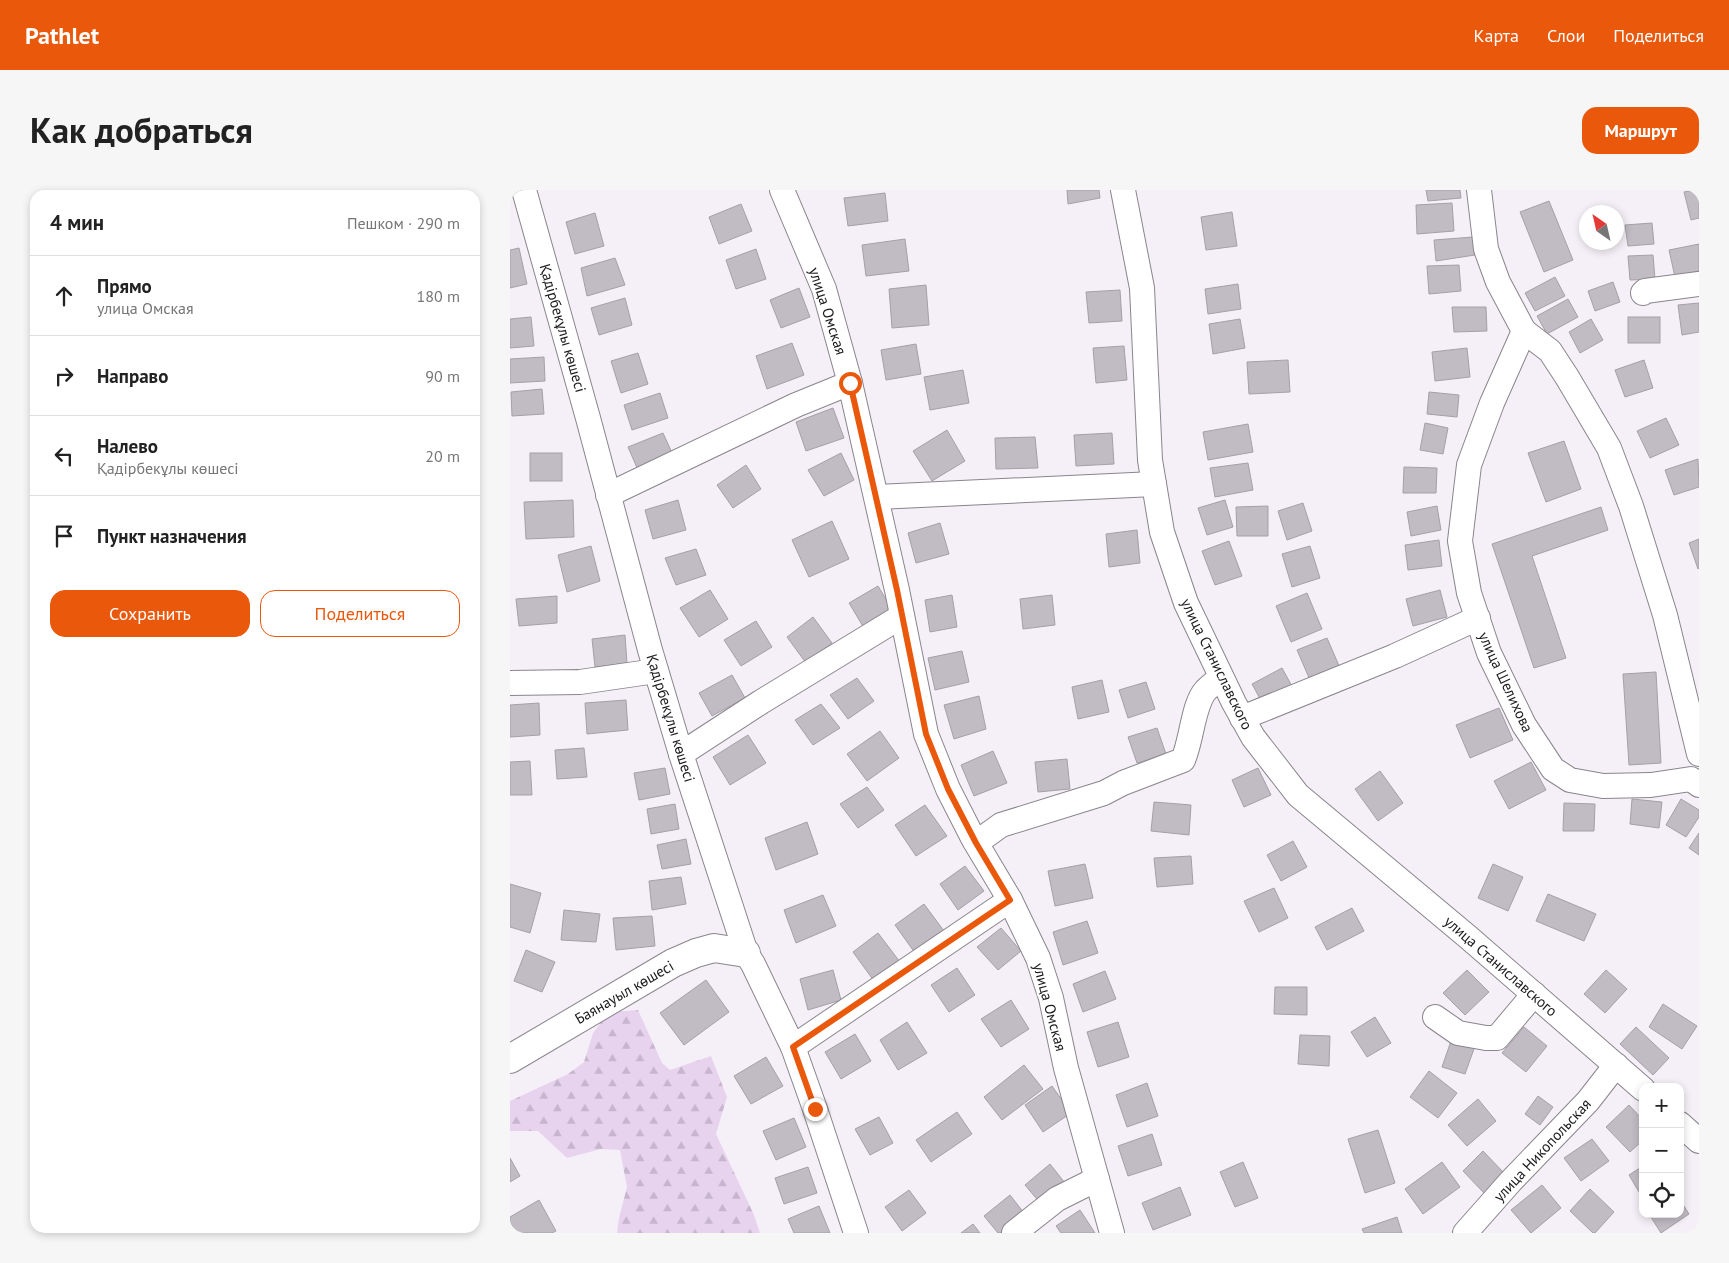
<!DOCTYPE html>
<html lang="ru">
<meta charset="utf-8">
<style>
:root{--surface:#fff;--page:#f6f6f6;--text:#222;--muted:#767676;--line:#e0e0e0;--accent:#ea580c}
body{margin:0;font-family:"PT Sans",sans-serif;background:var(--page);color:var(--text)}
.controls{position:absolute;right:15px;bottom:15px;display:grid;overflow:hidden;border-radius:10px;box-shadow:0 2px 8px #0003}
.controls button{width:45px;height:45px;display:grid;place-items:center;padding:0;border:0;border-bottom:1px solid var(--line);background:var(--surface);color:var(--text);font:25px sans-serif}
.compass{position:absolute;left:1069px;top:15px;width:45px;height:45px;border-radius:50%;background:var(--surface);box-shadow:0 2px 8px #0003;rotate:326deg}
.stop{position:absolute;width:15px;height:15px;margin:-11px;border:4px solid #ea580c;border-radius:50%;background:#fff}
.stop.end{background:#ea580c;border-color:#fff;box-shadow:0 1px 5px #0008}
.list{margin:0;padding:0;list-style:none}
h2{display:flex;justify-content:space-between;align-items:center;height:65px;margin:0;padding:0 20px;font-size:21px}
h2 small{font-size:16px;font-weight:400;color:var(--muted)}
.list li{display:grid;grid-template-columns:32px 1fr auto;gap:15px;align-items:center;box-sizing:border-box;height:80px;padding:0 20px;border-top:1px solid var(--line)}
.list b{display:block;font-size:19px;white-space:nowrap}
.list p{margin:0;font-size:16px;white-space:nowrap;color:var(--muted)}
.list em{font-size:16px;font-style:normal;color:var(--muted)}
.actions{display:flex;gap:10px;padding:15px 20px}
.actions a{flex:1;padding:11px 0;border:1px solid var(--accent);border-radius:15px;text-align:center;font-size:18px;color:var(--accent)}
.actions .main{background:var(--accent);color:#fff}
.icon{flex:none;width:28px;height:28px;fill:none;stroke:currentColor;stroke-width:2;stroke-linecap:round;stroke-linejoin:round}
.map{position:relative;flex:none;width:1189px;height:1043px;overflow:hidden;border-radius:15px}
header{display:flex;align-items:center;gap:30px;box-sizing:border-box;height:70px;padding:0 25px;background:var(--accent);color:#fff}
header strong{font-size:24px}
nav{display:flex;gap:28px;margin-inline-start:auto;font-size:18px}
.intro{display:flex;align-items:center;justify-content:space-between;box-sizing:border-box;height:120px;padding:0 30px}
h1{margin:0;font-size:35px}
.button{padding:12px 22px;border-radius:15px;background:var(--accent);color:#fff;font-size:18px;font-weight:700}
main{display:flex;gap:30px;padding:0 30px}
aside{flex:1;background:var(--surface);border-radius:15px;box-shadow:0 2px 8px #0003}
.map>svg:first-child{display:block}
.forest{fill:url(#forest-firs)}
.building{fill:#c1bbc3;stroke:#a5a0a7}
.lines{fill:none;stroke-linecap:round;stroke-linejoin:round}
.minor-casing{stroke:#8a858c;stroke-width:26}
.tertiary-casing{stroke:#8a858c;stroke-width:30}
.minor{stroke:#fff;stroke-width:24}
.tertiary{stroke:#fff;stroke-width:28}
.route{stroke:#ea580c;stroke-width:6}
.labels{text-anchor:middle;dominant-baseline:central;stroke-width:4;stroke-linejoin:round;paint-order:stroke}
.street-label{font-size:15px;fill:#1c1a1d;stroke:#fff}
</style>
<header>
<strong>Pathlet</strong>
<nav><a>Карта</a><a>Слои</a><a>Поделиться</a></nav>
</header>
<div class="intro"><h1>Как добраться</h1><a class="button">Маршрут</a></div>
<main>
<aside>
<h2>4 мин<small>Пешком · 290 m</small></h2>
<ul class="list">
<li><svg class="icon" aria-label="ahead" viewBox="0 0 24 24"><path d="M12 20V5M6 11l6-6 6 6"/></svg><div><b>Прямо</b><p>улица Омская</p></div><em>180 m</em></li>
<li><svg class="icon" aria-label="right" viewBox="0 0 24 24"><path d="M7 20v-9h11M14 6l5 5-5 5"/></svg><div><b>Направо</b></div><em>90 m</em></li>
<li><svg class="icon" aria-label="left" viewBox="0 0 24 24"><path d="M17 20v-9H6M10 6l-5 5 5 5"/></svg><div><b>Налево</b><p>Қадірбекұлы көшесі</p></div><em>20 m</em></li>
<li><svg class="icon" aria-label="arrive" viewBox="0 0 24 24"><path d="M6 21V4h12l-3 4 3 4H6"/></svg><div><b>Пункт назначения</b></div></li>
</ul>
<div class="actions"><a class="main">Сохранить</a><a>Поделиться</a></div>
</aside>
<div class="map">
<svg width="1189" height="1043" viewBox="0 0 1189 1043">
<defs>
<pattern id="forest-firs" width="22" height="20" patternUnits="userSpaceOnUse" patternTransform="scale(1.25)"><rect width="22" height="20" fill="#e8d3ef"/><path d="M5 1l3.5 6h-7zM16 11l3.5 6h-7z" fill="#c6b5cc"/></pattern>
</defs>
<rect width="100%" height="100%" fill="#f5f0f7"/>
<path class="forest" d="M 128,820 L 152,873 L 160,880 L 201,866 L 217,907 L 206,944 L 244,1025 L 250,1043 L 107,1043 L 109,1028 L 117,997 L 110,960 L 91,959 L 57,968 L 28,941 L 0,941 L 0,911 L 58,884 L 74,872 L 83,843 L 99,822 Z"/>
<g class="building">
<path d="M 557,0 L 589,0 L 590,8 L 558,14 Z"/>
<path d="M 916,0 L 950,0 L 951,8 L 918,11 Z"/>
<path d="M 1184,0 L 1189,0 L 1189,28 L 1181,30 L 1174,2 Z"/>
<path d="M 375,3 L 378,31 L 338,36 L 334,8 Z"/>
<path d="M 1039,11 L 1063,70 L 1034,82 L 1010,22 Z"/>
<path d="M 942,13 L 944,41 L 907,44 L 906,15 Z"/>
<path d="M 231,14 L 242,41 L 209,54 L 199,27 Z"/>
<path d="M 722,22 L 727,56 L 696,60 L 691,27 Z"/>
<path d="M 85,23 L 94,56 L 65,64 L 56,32 Z"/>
<path d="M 1142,33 L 1144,54 L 1118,56 L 1115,35 Z"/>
<path d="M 963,47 L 965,65 L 926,71 L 924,50 Z"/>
<path d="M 395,49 L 399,81 L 356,86 L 352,55 Z"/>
<path d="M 1189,54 L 1189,81 L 1165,87 L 1159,60 Z"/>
<path d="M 9,58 L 17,94 L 0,98 L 0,60 Z"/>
<path d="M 246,59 L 256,89 L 226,99 L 216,70 Z"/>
<path d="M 1143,65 L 1145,89 L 1120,90 L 1118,66 Z"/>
<path d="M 105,68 L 115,95 L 77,106 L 71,78 Z"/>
<path d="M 949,75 L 951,101 L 919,104 L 917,76 Z"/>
<path d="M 1045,87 L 1055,106 L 1025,121 L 1015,103 Z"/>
<path d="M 1103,92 L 1110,112 L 1085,121 L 1078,101 Z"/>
<path d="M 728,94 L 731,119 L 698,124 L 695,99 Z"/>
<path d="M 416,95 L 419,135 L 382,138 L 379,99 Z"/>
<path d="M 289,98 L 300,127 L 271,138 L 260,110 Z"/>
<path d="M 610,100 L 612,131 L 579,133 L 576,102 Z"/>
<path d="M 115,108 L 122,135 L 89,145 L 81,118 Z"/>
<path d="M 1058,109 L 1068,127 L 1037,144 L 1027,126 Z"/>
<path d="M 1189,113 L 1189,142 L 1172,145 L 1168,115 Z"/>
<path d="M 942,117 L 976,117 L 977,141 L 944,142 Z"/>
<path d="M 21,127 L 24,156 L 0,158 L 0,129 Z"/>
<rect x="1118" y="127" width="32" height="26"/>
<path d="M 730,129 L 735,158 L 703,164 L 699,134 Z"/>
<path d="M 1081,129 L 1093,150 L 1070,163 L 1059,142 Z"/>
<path d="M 282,153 L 294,185 L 257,199 L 246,166 Z"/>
<path d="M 406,154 L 411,184 L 376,190 L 371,160 Z"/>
<path d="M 614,156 L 617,190 L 586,193 L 583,158 Z"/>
<path d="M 957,158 L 960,187 L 925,191 L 922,162 Z"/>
<path d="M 128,163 L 138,194 L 111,203 L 101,171 Z"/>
<path d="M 34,167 L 35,191 L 0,193 L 0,169 Z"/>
<path d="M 778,170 L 780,202 L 739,204 L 737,172 Z"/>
<path d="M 1134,170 L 1143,198 L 1115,207 L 1105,180 Z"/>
<path d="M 453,180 L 459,213 L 420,220 L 414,187 Z"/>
<path d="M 32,199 L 34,224 L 2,226 L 1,202 Z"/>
<path d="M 919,202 L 949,205 L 947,227 L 917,224 Z"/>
<path d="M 150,203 L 158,228 L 122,240 L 114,215 Z"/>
<path d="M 323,218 L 334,248 L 296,261 L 286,232 Z"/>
<path d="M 1156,228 L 1169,255 L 1140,268 L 1127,241 Z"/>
<path d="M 915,233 L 938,238 L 933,264 L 910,260 Z"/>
<path d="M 738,234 L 743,262 L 698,270 L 693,242 Z"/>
<path d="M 437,240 L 455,271 L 422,291 L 403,261 Z"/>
<path d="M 153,243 L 163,265 L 128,280 L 118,257 Z"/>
<path d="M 602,243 L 604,274 L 566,276 L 564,245 Z"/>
<path d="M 525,247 L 528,278 L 486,279 L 485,248 Z"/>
<path d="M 1054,251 L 1071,299 L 1036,312 L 1018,263 Z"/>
<rect x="20" y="263" width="32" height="28"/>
<path d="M 331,263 L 344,290 L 314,306 L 298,280 Z"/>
<path d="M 1188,269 L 1189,297 L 1164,305 L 1155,280 Z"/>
<path d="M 738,273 L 743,300 L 705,307 L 700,278 Z"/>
<path d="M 236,275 L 251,299 L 223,318 L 207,295 Z"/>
<path d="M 894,277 L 927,278 L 926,303 L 893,303 Z"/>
<path d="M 63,310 L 64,347 L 16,349 L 14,312 Z"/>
<path d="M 168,310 L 176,340 L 143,349 L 135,320 Z"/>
<path d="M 715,310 L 723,337 L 697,345 L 688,318 Z"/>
<path d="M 793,313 L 802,341 L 777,350 L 768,321 Z"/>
<path d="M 758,316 L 758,346 L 727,346 L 726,317 Z"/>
<path d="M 927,316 L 931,340 L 901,346 L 897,322 Z"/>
<path d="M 1091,317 L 1098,340 L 1022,366 L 1056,468 L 1024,478 L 982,354 Z"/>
<path d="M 322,331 L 339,369 L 299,387 L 282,350 Z"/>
<path d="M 430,333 L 439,364 L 406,373 L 398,343 Z"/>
<path d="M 627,340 L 630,373 L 599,377 L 596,344 Z"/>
<path d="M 1189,349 L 1189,378 L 1188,379 L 1179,353 Z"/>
<path d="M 929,350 L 932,376 L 898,380 L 895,355 Z"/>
<path d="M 719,351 L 732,386 L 705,395 L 692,361 Z"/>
<path d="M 81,356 L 90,391 L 57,402 L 48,365 Z"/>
<path d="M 800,356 L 810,388 L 782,397 L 772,364 Z"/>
<path d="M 186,359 L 196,385 L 166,395 L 155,368 Z"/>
<path d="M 368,396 L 383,421 L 354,438 L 339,413 Z"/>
<path d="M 200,400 L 218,429 L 189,447 L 170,418 Z"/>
<path d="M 930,400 L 937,427 L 903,436 L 896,409 Z"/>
<path d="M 797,403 L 812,439 L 781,452 L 766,416 Z"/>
<path d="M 442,405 L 447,437 L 420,442 L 415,410 Z"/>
<path d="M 542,405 L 545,435 L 513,439 L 510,409 Z"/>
<path d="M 47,406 L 47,433 L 9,436 L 6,409 Z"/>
<path d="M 303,427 L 322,453 L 296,473 L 277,447 Z"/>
<path d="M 246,431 L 262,457 L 231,476 L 214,450 Z"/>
<path d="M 115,445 L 117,473 L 85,477 L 82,449 Z"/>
<path d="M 817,448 L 830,478 L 800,490 L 787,460 Z"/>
<path d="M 452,461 L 459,492 L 425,500 L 418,468 Z"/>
<path d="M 772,478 L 783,498 L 753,514 L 742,494 Z"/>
<path d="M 1146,482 L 1151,573 L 1119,575 L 1113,484 Z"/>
<path d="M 222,485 L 235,508 L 202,526 L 189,503 Z"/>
<path d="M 347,488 L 364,511 L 338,529 L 320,505 Z"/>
<path d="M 592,490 L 599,522 L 568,529 L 562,497 Z"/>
<path d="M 636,492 L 645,519 L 618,528 L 609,500 Z"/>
<path d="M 469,506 L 476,539 L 444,549 L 434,515 Z"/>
<path d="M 116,510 L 118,540 L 77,544 L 75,513 Z"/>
<path d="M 29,513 L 30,545 L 0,547 L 0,515 Z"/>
<path d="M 311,514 L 330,538 L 303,555 L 285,530 Z"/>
<path d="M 989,518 L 1003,550 L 960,568 L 946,535 Z"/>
<path d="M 647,538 L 656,564 L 627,573 L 618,547 Z"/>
<path d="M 370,541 L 389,568 L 357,591 L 337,564 Z"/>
<path d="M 238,545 L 256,573 L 220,595 L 203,567 Z"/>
<path d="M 74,558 L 77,587 L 47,589 L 45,560 Z"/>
<path d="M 483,561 L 497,593 L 464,606 L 451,575 Z"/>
<path d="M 557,569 L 560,599 L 528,602 L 525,572 Z"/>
<path d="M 20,571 L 22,605 L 0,605 L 0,572 Z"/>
<path d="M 1021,572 L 1036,600 L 999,619 L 984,591 Z"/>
<path d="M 155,578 L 160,604 L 129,610 L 124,583 Z"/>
<path d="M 748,578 L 761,605 L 734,617 L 722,590 Z"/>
<path d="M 870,581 L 893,613 L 868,631 L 845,599 Z"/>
<path d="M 357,597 L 374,620 L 348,638 L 330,614 Z"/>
<path d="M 1122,609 L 1152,612 L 1149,638 L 1120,634 Z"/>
<path d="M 1171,609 L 1189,620 L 1189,627 L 1176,647 L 1156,635 Z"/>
<path d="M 644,612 L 681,615 L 679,645 L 641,641 Z"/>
<path d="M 1054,613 L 1085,614 L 1084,641 L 1053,641 Z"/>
<path d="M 165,614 L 169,639 L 141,644 L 137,619 Z"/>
<path d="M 415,615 L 437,646 L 406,666 L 385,635 Z"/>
<path d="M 297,632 L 308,664 L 266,680 L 255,648 Z"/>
<path d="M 1189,643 L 1189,665 L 1179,658 Z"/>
<path d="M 176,649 L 181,674 L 152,679 L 147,655 Z"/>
<path d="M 783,651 L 797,677 L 771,691 L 757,665 Z"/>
<path d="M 681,666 L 683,694 L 647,697 L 644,668 Z"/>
<path d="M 575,674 L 583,708 L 545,716 L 538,681 Z"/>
<path d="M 983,674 L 1013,687 L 998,721 L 968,708 Z"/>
<path d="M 455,676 L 474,701 L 448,720 L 430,694 Z"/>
<path d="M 171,687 L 176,714 L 142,720 L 139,691 Z"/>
<path d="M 0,694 L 31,703 L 20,743 L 0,737 Z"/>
<path d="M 764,698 L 778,728 L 749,742 L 734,711 Z"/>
<path d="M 1038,704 L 1086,724 L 1074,751 L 1026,731 Z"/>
<path d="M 313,705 L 326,736 L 286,753 L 274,720 Z"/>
<path d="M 414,714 L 434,741 L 405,763 L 385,735 Z"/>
<path d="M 842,718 L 854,741 L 817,760 L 805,737 Z"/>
<path d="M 54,720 L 90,724 L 86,752 L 51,750 Z"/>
<path d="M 142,726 L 145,756 L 106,760 L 103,728 Z"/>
<path d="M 577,731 L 588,763 L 553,775 L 543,742 Z"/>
<path d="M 491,738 L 511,761 L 488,780 L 467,757 Z"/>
<path d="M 368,743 L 390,772 L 364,791 L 343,762 Z"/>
<path d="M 16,760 L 45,772 L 32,802 L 4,791 Z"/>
<path d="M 447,778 L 465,805 L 439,822 L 421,795 Z"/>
<path d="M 323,780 L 331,810 L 298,820 L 290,789 Z"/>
<path d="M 957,780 L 979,802 L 955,825 L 933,803 Z"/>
<path d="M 1096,780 L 1117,799 L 1095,823 L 1074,804 Z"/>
<path d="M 595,781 L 606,809 L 573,822 L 563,794 Z"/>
<path d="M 196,790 L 219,822 L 174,855 L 150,823 Z"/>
<path d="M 765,797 L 797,797 L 797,825 L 764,824 Z"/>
<path d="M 501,810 L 519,839 L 491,857 L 471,829 Z"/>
<path d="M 1153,814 L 1187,836 L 1172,859 L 1139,837 Z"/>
<path d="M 865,827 L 881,853 L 857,867 L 841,842 Z"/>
<path d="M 397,832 L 417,863 L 388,880 L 370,850 Z"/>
<path d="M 608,832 L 619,867 L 588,877 L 577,842 Z"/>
<path d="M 1014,837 L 1037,856 L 1016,882 L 992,863 Z"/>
<path d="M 1126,837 L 1159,868 L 1143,885 L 1110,854 Z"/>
<path d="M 345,844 L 361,871 L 331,889 L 315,862 Z"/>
<path d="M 790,845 L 820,846 L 819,876 L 788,874 Z"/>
<path d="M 942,848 L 965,856 L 955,884 L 932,877 Z"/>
<path d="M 256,867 L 273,896 L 241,914 L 224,886 Z"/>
<path d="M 514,875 L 533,899 L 492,930 L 474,907 Z"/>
<path d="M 919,881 L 947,903 L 928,928 L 900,907 Z"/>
<path d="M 637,893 L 648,926 L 617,937 L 606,905 Z"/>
<path d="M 542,896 L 561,923 L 533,942 L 515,915 Z"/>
<path d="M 1028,906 L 1043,917 L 1030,935 L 1015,924 Z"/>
<path d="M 968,909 L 986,931 L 957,956 L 938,935 Z"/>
<path d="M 1119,915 L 1133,930 L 1133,950 L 1120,962 L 1096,937 Z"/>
<path d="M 447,922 L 462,944 L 421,972 L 406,950 Z"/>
<path d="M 369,927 L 383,953 L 360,965 L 345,939 Z"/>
<path d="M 284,928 L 296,957 L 266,970 L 253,941 Z"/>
<path d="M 868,940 L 885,993 L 855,1003 L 838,949 Z"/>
<path d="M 642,944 L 652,975 L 618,986 L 608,956 Z"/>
<path d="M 1082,949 L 1099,971 L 1071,991 L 1054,968 Z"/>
<path d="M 973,961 L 994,983 L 974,1003 L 953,981 Z"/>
<path d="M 0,968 L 10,986 L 0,992 Z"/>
<path d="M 733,972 L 748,1008 L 725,1017 L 710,982 Z"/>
<path d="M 932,972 L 950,997 L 913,1024 L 895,999 Z"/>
<path d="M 540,974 L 555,993 L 531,1014 L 515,995 Z"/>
<path d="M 1133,976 L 1133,1006 L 1132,1007 L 1119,985 Z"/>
<path d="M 298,977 L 307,1003 L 274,1014 L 265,988 Z"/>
<path d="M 1032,995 L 1051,1018 L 1021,1043 L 1001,1020 Z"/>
<path d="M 670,997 L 681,1025 L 643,1040 L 632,1013 Z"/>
<path d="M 1080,999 L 1104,1022 L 1085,1043 L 1083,1043 L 1060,1021 Z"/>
<path d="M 399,1000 L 416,1023 L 392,1041 L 375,1017 Z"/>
<path d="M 500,1005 L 514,1023 L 490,1043 L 488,1043 L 474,1026 Z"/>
<path d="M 29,1010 L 46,1041 L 42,1043 L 6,1043 L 0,1032 L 0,1027 Z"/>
<path d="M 1170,1010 L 1179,1024 L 1151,1043 L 1139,1024 L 1170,1024 Z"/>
<path d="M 309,1016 L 320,1043 L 284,1043 L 278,1029 Z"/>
<path d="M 570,1020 L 585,1043 L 551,1043 L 546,1036 Z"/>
<path d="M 887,1027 L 892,1043 L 854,1043 L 852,1039 Z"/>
<path d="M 463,1034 L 470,1043 L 451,1043 Z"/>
</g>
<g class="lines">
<g class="minor-casing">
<g id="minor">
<path d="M 14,0 L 78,228 L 140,460 L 171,564 L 236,763 L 243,774 L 283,857 L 305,919 L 346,1043"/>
<path d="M 272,0 L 314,99 L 340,193 L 387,400 L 416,544 L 438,599 L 463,648 L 500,710 L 528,768 L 541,808 L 556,878 L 602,1043"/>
<path d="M 613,0 L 632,98 L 640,270 L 652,342 L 676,413 L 724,513 L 743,547 L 788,605 L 958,747 L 1133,899"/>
<path d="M 969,0 L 976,59 L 988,92 L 1014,141 L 982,213 L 959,275 L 950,351 L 959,403 L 979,463 L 1014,535 L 1043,579 L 1060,590 L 1093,596 L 1141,595 L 1181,589 L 1189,595"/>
<path d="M 1133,103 L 1135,101 L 1189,94"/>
<path d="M 1014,141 L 1040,161 L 1057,187 L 1099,258 L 1121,316 L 1155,425 L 1189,564"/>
<path d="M 98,305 L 286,215 L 340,193"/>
<path d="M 367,307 L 644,294"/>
<path d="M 0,493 L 70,492 L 146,481"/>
<path d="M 732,528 L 885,466 L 968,428"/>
<path d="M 171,564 L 251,512 L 392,426"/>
<path d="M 466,653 L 491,635 L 594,603 L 613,593 L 673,570 C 682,550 683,514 696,500 C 701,495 707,491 711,487"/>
<path d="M 925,827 L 948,843 L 976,848 L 987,848 L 1024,804"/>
<path d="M 283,857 L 500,710"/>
<path d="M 1170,934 L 1189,951"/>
<path d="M 504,1043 L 547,1009 L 587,989"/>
<path d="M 955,1043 L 1001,991 L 1078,911 L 1106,875"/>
</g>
</g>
<g class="tertiary-casing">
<path id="tertiary" d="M 0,869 L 163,773 L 186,763 L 204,758 L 236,763"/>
</g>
<use href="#minor" class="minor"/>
<use href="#tertiary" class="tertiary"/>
</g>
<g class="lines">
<path class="route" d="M 305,919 L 283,857 L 500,710 L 466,653 L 438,599 L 416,544 L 387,400 L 340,193"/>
</g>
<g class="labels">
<g class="street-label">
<text transform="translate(318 121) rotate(72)">улица Омская</text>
<text transform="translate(53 138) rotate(74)">Қадірбекұлы көшесі</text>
<text transform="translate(707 474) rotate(64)">улица Станиславского</text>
<text transform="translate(996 492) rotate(65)">улица Шелихова</text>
<text transform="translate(161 528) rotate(73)">Қадірбекұлы көшесі</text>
<text transform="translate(991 776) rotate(41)">улица Станиславского</text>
<text transform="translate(114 802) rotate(-30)">Баянауыл көшесі</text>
<text transform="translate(540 817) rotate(75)">улица Омская</text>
<text transform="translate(1032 960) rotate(-47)">улица Никопольская</text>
</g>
</g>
</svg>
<div class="controls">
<button>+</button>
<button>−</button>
<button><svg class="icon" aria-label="locate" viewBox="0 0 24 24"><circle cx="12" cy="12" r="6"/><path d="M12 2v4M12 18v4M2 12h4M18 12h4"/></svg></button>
</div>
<svg class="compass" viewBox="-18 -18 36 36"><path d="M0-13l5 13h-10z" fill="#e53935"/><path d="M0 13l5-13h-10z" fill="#767676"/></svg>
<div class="stop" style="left:340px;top:193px"></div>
<div class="stop end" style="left:305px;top:919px"></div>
</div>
</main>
